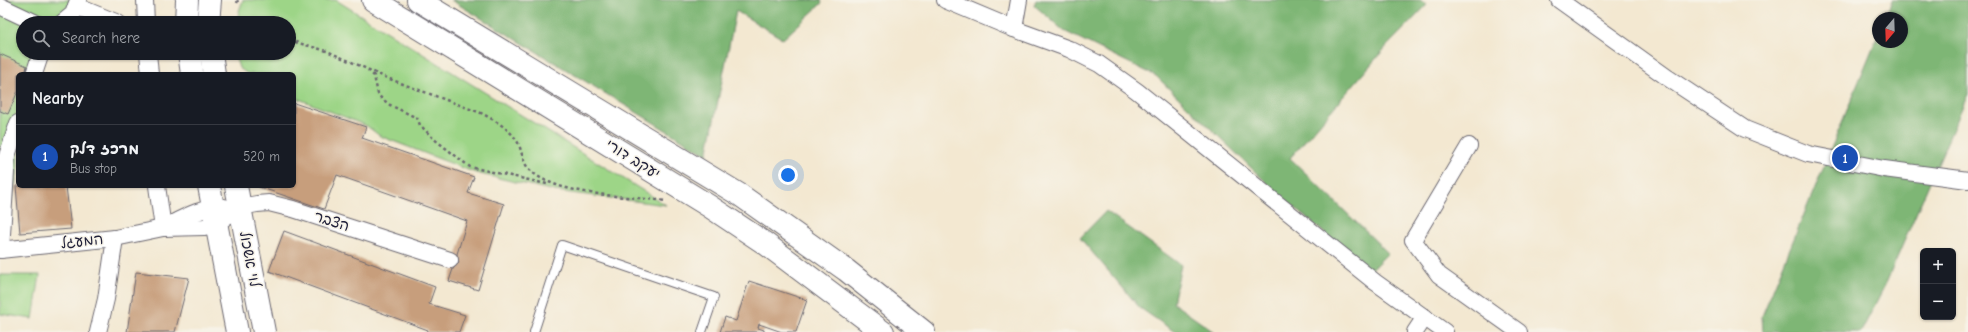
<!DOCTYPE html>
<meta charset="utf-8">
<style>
:root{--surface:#171b24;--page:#20242c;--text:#f1f3f6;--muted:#9ea1a6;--line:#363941;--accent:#d1495b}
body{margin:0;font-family:"Comic Neue","Playpen Sans Hebrew",sans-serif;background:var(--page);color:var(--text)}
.controls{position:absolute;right:12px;bottom:12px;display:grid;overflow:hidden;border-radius:6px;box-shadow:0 1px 3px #0004}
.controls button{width:36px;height:36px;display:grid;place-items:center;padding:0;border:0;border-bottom:1px solid var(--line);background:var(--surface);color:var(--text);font:20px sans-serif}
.compass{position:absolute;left:1872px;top:12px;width:36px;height:36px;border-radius:50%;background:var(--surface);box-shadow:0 1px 3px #0004;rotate:199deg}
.you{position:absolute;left:788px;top:175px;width:14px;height:14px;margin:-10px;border:3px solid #fff;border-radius:50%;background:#1a73e8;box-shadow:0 0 0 6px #1a73e833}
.badge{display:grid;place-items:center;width:26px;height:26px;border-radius:50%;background:var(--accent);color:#fff;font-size:13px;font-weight:700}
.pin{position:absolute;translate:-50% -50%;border:2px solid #fff;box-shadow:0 1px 4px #0006}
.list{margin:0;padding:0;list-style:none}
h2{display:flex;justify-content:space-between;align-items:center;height:52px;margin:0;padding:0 16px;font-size:17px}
h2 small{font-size:13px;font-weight:400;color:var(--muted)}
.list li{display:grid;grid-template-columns:26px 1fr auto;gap:12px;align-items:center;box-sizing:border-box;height:64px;padding:0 16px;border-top:1px solid var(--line)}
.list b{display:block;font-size:15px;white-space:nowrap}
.list p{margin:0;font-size:13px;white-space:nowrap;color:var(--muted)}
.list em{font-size:13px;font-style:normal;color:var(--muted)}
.icon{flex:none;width:22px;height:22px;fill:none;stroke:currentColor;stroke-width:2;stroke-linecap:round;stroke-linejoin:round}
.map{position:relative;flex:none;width:1968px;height:332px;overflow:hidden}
.search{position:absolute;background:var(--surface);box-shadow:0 1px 3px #0004;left:16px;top:16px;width:280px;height:44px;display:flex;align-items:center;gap:10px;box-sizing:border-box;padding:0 14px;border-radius:22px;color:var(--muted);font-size:15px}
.panel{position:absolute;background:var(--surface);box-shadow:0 1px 3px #0004;left:16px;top:72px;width:280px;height:116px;border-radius:6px}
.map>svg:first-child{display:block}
.green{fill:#9dd587;stroke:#607c61}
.forest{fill:#7eb674;stroke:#506c58}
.building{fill:#c79e7b}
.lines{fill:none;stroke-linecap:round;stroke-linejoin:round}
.lane-casing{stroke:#6b6770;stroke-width:10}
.street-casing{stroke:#6b6770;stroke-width:18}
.secondary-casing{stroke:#6b6770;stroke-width:24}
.path{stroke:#6b6770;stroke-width:2.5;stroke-dasharray:3 3;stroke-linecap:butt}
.lane{stroke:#fff;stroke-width:8}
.street{stroke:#fff;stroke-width:16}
.secondary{stroke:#fff;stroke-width:22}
.labels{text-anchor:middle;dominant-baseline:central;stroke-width:3;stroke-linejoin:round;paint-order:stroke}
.street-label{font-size:15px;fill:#22223b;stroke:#f7f3e8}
</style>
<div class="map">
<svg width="1968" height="332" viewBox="0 0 1968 332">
<rect width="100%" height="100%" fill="#f7f3e8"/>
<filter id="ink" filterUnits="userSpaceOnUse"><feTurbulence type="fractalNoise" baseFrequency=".025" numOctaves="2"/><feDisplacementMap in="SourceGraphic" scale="8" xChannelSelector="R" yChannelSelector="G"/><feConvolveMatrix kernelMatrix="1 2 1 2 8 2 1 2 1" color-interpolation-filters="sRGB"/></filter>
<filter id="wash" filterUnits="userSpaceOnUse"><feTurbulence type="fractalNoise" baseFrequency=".012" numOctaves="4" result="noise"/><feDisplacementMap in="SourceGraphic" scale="16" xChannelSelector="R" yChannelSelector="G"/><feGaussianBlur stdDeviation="0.9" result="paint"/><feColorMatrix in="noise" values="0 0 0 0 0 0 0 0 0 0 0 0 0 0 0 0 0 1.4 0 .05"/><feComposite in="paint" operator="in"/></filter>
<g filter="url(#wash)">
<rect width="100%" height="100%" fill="#f3e8d1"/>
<g class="green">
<path d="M 0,0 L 78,0 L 59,23 L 23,23 L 23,53 L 43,53 L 39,74 L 18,74 L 18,170 L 0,250 Z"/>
<path d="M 243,0 L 336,0 L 666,205 L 555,191 L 476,173 L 380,136 L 367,126 L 294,97 L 294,74 L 248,74 L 239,68 L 234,53 L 289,53 L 289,23 L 237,23 L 239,11 Z"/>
<path d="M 0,275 L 40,275 L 33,319 L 0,314 Z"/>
</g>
<g class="forest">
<path d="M 451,0 L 821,0 L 822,3 L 783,39 L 736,11 L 707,155 Z"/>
<path d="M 1036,0 L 1420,0 L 1427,5 L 1387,46 L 1290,158 L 1388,253 L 1369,272 L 1271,187 L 1156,76 L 1064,31 L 1034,5 Z"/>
<path d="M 1892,0 L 1968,0 L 1968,94 L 1887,281 L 1861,332 L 1763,332 L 1762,316 L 1878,35 L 1878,42 L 1902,42 L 1902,18 L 1885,18 Z"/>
<path d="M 1106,211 L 1181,265 L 1173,303 L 1214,332 L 1175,332 L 1140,308 L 1080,238 Z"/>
</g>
<g id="blocks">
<g class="building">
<path d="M 0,54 L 27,66 L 25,74 L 18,74 L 18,91 L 8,114 L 0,111 Z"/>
<path d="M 294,103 L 366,127 L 362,138 L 474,177 L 468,193 L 504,204 L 478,290 L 449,281 L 453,269 L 459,263 L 457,254 L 467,221 L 337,175 L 324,209 L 259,187 L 294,186 Z"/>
<path d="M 16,186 L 66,186 L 71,229 L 20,233 Z"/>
<path d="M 284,231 L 435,287 L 429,304 L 465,315 L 459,332 L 427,332 L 428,330 L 269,271 Z"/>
<path d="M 136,272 L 189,278 L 175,332 L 127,332 Z"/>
<path d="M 749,281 L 807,300 L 796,332 L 782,332 L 759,324 L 758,328 L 764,330 L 764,332 L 720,332 L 725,317 L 736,321 Z"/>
</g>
</g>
</g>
<g filter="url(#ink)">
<use href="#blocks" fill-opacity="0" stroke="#6b6770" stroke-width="1"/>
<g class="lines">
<g class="lane-casing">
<path id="lane" d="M 534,332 L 562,245 L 714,297 L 702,332"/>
</g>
<g class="street-casing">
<g id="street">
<path d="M 78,0 L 76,6 L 118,23"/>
<path d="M 145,0 L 146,23"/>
<path d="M 945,0 L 1014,29 L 1069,49 L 1099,64 L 1137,91 L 1375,282 L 1445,332"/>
<path d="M 1559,0 L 1668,78 L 1745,129 L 1808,154 L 1884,169 L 1968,180"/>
<path d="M 0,6 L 36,23"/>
<path d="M 62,23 L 73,14 L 76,6"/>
<path d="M 1014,29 L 1019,0"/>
<path d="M 148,53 L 150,74"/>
<path d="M 34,74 L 41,53"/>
<path d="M 1469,146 L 1413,240 L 1439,275 L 1519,332"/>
<path d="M 157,186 L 163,228"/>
<path d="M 165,227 C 185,217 202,207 224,207"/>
<path d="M 0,250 L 115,238 L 163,228 L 204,227 L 216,224 L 240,207 L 257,204 L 269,203 L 293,209 L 450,260"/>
<path d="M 1,250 L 7,156 L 18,123"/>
<path d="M 98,332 L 106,299 L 115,238"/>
<path d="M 1415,332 L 1425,317"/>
</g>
</g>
<g class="secondary-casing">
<g id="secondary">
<path d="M 373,0 L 709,206 L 766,244 L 883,332"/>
<path d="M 418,0 L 740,195 L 846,270 L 924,332"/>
<path d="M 186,23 L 187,0"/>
<path d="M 208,23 L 210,0"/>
<path d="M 189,53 L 192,74"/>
<path d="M 211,53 L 214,74"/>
<path d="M 209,186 L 237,332"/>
<path d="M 236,186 L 264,332"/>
</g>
</g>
<g class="path">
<path d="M 237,3 L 238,0"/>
<path d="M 289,42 L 295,42 L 327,51 L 387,78 L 481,113 C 494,120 509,128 517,141 C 522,149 522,162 529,169 C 554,196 629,196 666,201"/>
<path d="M 231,58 L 239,53"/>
<path d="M 368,70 L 374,76 L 378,94 L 381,98 L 390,105 L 417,118 L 420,125 L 434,139 L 470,167 L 547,184"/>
</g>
<use href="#lane" class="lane"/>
<use href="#street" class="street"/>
<use href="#secondary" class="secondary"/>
</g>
</g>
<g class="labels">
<g class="street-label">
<text transform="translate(633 159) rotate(32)">יעקב דורי</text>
<text transform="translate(332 221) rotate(18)">הצבר</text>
<text transform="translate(82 241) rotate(-6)">המעגל</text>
<text transform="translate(250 259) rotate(79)">לוי אשכול</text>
</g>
</g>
</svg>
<div class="controls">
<button>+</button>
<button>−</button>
</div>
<svg class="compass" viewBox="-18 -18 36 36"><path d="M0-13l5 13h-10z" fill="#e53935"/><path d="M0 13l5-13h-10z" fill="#9ea1a6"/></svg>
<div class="you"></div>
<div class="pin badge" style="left:1845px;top:158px;background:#1a4fb4">1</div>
<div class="search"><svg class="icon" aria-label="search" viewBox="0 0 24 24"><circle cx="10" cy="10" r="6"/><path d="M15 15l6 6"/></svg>Search here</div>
<section class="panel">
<h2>Nearby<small></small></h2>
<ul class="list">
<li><span class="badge" style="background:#1a4fb4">1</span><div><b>מרכז דלק</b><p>Bus stop</p></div><em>520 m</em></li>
</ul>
</section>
</div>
